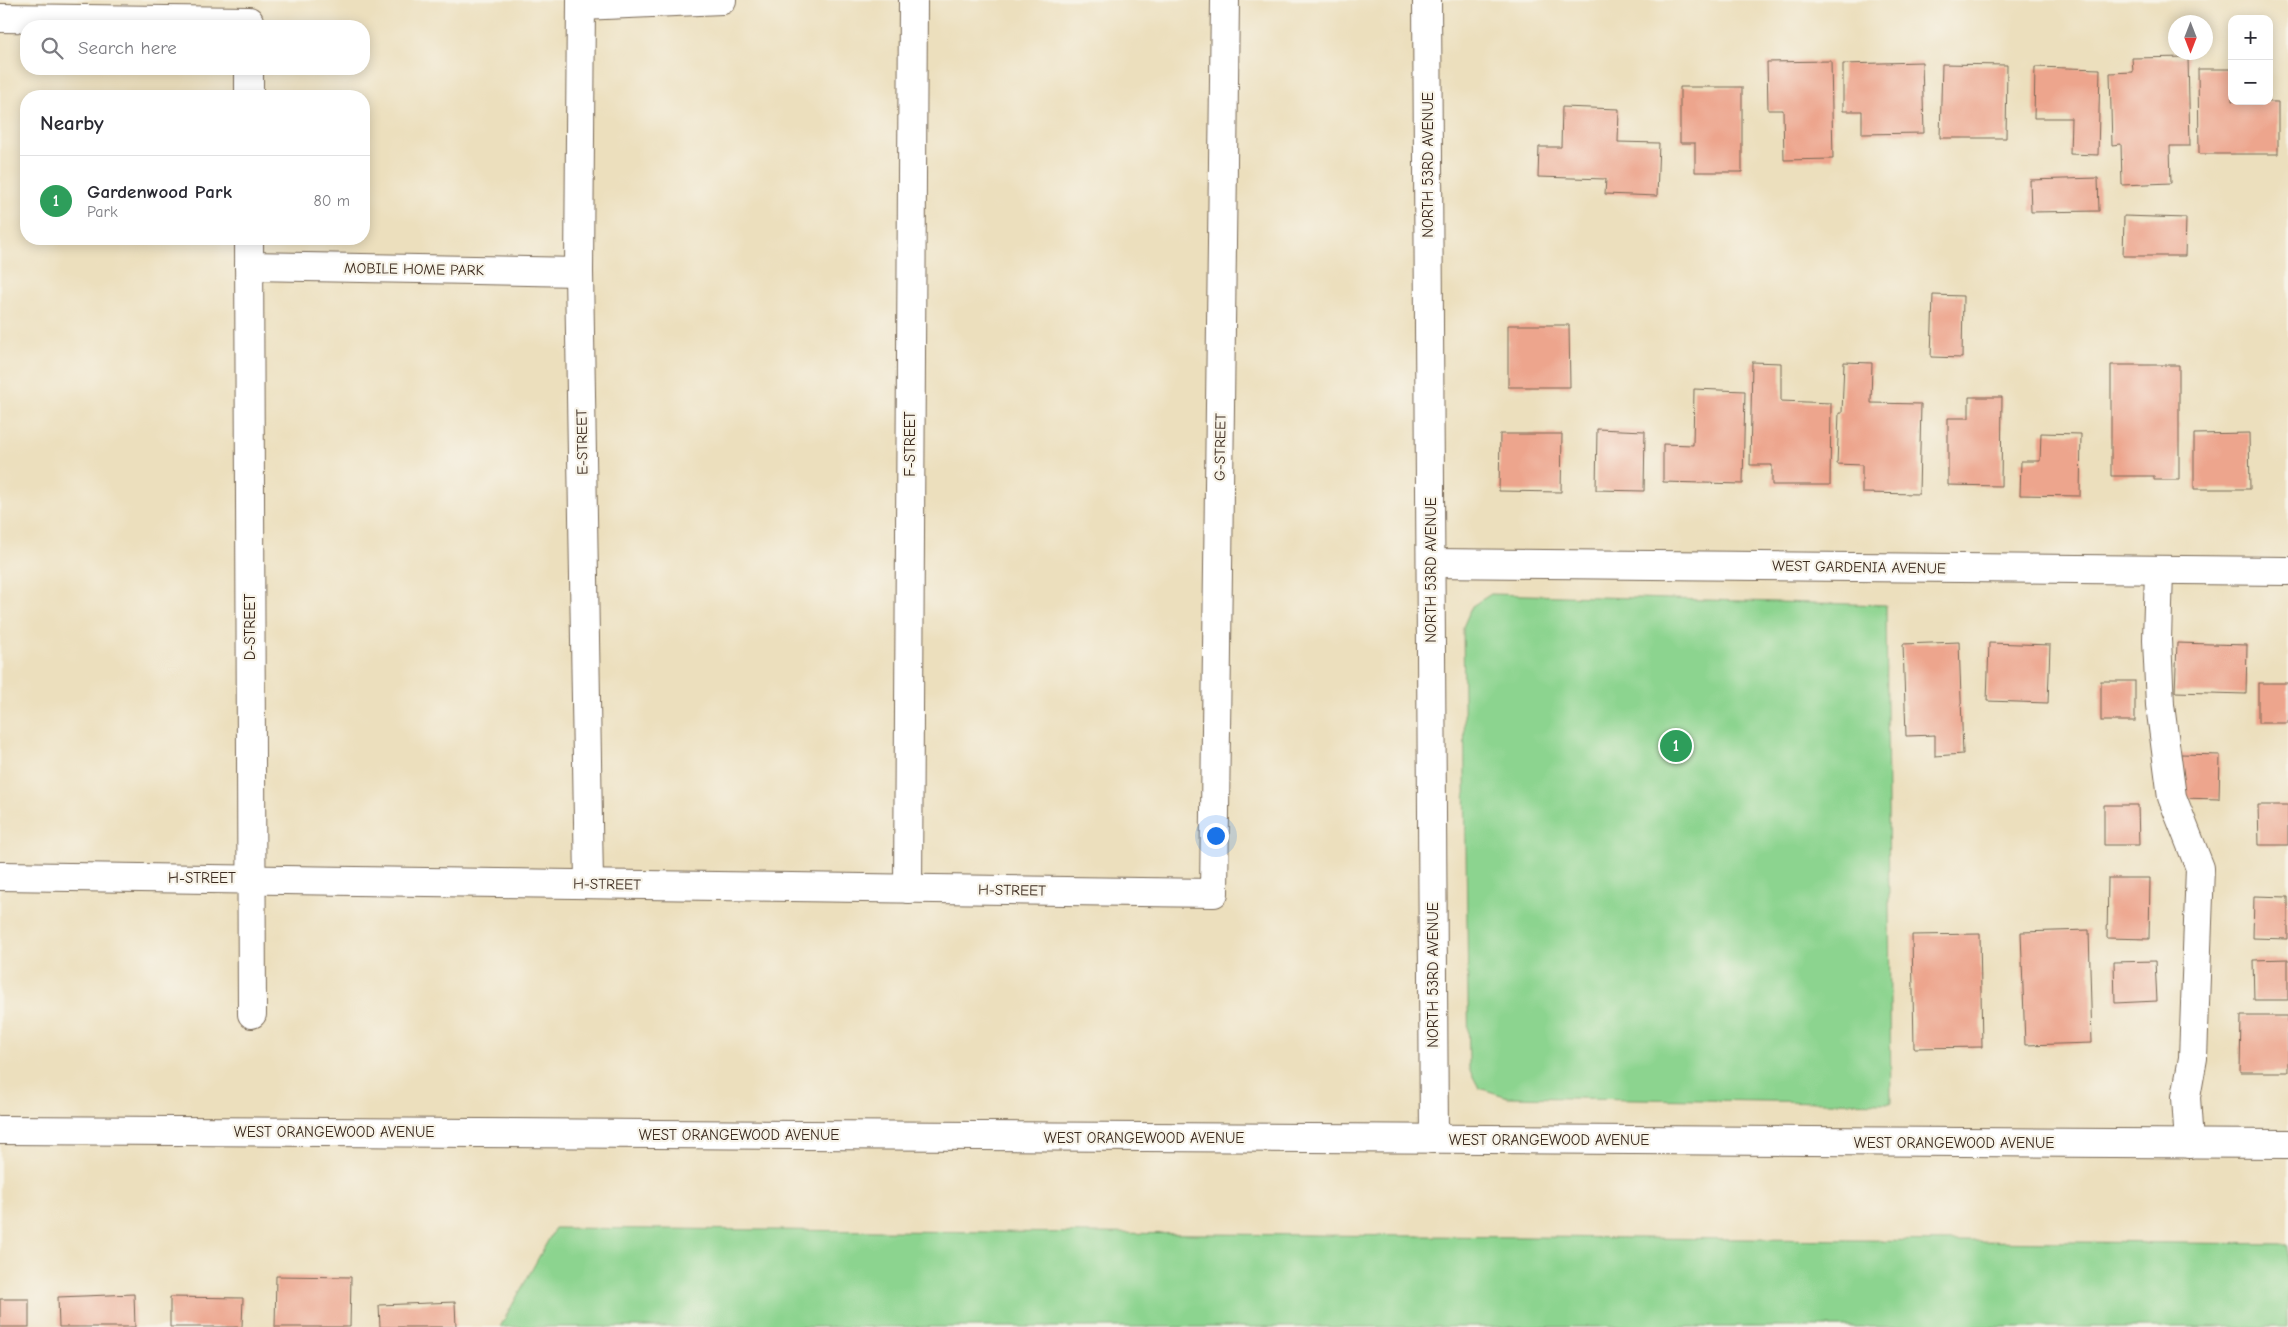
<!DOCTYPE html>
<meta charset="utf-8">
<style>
:root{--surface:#fff;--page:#f2f2f3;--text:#2b2b33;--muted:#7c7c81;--line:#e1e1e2;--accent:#1f6fb2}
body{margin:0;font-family:"Comic Neue",sans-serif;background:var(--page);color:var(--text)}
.controls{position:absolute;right:15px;top:15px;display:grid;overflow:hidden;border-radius:10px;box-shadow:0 2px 12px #0003}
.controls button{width:45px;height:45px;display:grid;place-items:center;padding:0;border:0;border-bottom:1px solid var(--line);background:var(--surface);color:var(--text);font:25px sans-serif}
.compass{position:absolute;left:2168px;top:15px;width:45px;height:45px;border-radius:50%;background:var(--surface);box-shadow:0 2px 12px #0003;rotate:180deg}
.you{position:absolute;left:1215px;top:835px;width:18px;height:18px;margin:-12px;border:4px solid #fff;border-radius:50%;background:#1a73e8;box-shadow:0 0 0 8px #1a73e833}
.badge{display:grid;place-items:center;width:32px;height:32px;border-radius:50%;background:var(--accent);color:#fff;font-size:16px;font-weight:700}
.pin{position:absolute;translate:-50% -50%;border:2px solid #fff;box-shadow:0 1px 5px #0006}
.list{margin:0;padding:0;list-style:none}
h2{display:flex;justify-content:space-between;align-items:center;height:65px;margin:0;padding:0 20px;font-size:21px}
h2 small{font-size:16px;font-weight:400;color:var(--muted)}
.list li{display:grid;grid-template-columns:32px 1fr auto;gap:15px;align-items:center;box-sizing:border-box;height:90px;padding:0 20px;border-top:1px solid var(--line)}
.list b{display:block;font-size:19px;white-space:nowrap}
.list p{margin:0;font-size:16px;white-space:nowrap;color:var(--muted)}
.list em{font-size:16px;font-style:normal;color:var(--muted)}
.icon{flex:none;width:28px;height:28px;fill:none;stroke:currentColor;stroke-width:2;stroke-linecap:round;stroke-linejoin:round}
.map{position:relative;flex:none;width:2288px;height:1327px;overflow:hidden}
.search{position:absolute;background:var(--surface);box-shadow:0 2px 12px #0003;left:20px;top:20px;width:350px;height:55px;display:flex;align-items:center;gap:12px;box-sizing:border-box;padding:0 18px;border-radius:20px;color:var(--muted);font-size:19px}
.panel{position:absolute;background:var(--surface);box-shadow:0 2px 12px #0003;left:20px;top:90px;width:350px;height:155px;border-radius:20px}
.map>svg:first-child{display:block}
.green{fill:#8cd48f;stroke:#647f56}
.building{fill:#eda58d}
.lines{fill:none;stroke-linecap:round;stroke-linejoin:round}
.minor-casing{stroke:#796956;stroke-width:30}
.minor{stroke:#fff;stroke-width:28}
.labels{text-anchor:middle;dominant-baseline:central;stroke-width:4.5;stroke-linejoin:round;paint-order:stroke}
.street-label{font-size:15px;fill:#3b2a1e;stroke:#f7f3e8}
</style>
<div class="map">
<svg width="2288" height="1327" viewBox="0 0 2288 1327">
<rect width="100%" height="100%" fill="#f7f3e8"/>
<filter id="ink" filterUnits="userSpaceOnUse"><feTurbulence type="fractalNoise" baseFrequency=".02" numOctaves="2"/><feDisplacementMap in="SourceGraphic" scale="10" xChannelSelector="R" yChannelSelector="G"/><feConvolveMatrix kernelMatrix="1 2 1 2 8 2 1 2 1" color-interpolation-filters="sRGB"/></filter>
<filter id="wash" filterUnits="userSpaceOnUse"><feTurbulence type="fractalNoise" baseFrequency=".0096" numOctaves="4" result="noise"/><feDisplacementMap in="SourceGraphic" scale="20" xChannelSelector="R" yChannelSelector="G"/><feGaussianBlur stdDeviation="1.12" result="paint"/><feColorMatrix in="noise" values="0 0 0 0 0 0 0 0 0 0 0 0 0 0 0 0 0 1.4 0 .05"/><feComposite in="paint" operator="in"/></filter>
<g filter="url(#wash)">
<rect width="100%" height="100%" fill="#ecdfbd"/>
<g class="green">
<path d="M 1491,594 L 1886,605 L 1891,1103 L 1508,1097 L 1479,1088 L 1469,1069 L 1463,627 L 1472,606 Z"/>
<path d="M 555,1228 L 2288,1244 L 2288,1327 L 500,1327 Z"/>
</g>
<g id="blocks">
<g class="building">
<path d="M 2188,57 L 2190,146 L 2170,146 L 2171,183 L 2122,185 L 2121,144 L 2112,145 L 2110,73 L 2133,72 L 2132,58 Z"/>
<path d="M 1831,61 L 1833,159 L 1784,160 L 1783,110 L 1768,110 L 1767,62 Z"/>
<path d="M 1922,62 L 1924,133 L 1862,134 L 1862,111 L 1843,111 L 1843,64 Z"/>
<path d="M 1942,64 L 2007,65 L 2006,138 L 1940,138 Z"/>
<path d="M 2035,67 L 2100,69 L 2098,155 L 2070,154 L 2071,118 L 2034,118 Z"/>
<path d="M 2198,69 L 2232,69 L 2232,101 L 2278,102 L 2278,154 L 2199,154 Z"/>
<path d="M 1680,87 L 1742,87 L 1742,172 L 1695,172 L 1695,143 L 1680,143 Z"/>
<path d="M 1562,107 L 1619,109 L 1618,142 L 1659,143 L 1657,196 L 1605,194 L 1606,179 L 1538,177 L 1539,147 L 1561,147 Z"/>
<path d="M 2098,178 L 2099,211 L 2031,212 L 2030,180 Z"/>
<path d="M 2124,216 L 2186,218 L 2185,256 L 2123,256 Z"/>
<path d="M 1933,295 L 1963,296 L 1962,358 L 1931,357 Z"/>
<path d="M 1508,325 L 1569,325 L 1570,387 L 1508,387 Z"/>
<path d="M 1752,362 L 1781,363 L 1781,401 L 1831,403 L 1830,485 L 1772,485 L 1772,465 L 1750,465 Z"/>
<path d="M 1844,362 L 1872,363 L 1871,403 L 1921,404 L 1919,494 L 1862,493 L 1862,465 L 1837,464 L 1839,413 L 1842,413 Z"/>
<path d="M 2111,365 L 2179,365 L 2179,480 L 2154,480 L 2154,476 L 2111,476 Z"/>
<path d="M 1694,389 L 1745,391 L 1743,484 L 1663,482 L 1663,444 L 1693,445 Z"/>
<path d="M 1969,397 L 2002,397 L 2001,486 L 1948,485 L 1948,418 L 1969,418 Z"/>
<path d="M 1597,429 L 1645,431 L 1644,491 L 1596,490 Z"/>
<path d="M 2041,433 L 2081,434 L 2080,496 L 2020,495 L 2021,461 L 2040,461 Z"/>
<path d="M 2249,433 L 2250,489 L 2194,489 L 2194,434 Z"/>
<path d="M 1500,434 L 1562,434 L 1561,492 L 1499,491 Z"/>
<path d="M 1959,642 L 1963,754 L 1935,756 L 1935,735 L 1906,736 L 1903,644 Z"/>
<path d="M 1989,643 L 2050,645 L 2048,703 L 1987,701 Z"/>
<path d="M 2177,643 L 2247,645 L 2246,694 L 2175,692 Z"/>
<rect x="2101" y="681" width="34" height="40"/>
<rect x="2258" y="683" width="30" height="40"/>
<path d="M 2181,754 L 2220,755 L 2219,799 L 2180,798 Z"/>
<path d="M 2104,805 L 2138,805 L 2139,845 L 2104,845 Z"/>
<path d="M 2258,805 L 2288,805 L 2288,845 L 2259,845 Z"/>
<path d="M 2108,878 L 2150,878 L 2149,939 L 2107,938 Z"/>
<path d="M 2254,896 L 2288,897 L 2288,939 L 2253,938 Z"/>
<path d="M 2089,930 L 2092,1043 L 2025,1045 L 2021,932 Z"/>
<path d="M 1980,934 L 1982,1047 L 1914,1048 L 1912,935 Z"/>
<path d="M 2288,959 L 2288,1000 L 2254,1000 L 2253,960 Z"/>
<path d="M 2155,961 L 2157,1001 L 2115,1003 L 2114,962 Z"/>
<path d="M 2241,1016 L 2288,1016 L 2288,1072 L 2240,1072 Z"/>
<path d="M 276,1276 L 351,1277 L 350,1327 L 275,1327 Z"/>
<path d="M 134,1294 L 135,1327 L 59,1327 L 58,1297 Z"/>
<path d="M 170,1297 L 243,1298 L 242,1327 L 170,1327 Z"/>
<rect x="0" y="1299" width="29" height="28"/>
<path d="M 455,1302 L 456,1327 L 380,1327 L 379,1305 Z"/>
</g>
</g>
</g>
<g filter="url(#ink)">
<use href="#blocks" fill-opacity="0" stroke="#796956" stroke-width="1"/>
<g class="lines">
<g class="minor-casing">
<g id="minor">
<path d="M 581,0 L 579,272 L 589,883"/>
<path d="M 1427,0 L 1434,1139"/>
<path d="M 581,6 L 722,0"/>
<path d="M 0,18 L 249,21"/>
<path d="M 249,69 L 249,96"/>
<path d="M 249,239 L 252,1014"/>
<path d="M 249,266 L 579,272"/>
<path d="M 1431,563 L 2288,571"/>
<path d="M 2159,570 L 2157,640 L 2160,705 L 2172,797 L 2200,868 L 2193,1058 L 2186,1097 L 2189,1144"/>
<path d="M 0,876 L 1214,893 L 1225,0"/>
<path d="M 908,889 L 913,0"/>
<path d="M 0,1130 L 2288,1144"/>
</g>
</g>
<use href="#minor" class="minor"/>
</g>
</g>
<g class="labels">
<g class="street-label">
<text transform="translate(1428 165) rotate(-90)">NORTH 53RD AVENUE</text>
<text transform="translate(414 269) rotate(1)">MOBILE HOME PARK</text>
<text transform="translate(582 442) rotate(-91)">E-STREET</text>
<text transform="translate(910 444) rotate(-90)">F-STREET</text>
<text transform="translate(1220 447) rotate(-89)">G-STREET</text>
<text transform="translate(1859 567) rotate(1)">WEST GARDENIA AVENUE</text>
<text transform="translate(1431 570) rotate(-90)">NORTH 53RD AVENUE</text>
<text transform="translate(250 627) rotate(-90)">D-STREET</text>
<text x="202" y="878">H-STREET</text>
<text transform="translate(607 884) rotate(1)">H-STREET</text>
<text transform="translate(1012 890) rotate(1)">H-STREET</text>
<text transform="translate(1433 975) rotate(-90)">NORTH 53RD AVENUE</text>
<text x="334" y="1132">WEST ORANGEWOOD AVENUE</text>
<text x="739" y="1135">WEST ORANGEWOOD AVENUE</text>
<text x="1144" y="1138">WEST ORANGEWOOD AVENUE</text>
<text x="1549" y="1140">WEST ORANGEWOOD AVENUE</text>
<text x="1954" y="1143">WEST ORANGEWOOD AVENUE</text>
</g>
</g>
</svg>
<div class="controls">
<button>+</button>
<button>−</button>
</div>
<svg class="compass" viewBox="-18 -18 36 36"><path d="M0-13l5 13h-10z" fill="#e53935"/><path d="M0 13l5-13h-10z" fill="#7c7c81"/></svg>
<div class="you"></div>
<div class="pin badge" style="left:1676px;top:746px;background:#2e9e5b">1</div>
<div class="search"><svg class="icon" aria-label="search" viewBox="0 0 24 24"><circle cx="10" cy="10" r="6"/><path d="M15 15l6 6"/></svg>Search here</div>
<section class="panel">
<h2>Nearby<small></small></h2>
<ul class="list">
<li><span class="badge" style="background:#2e9e5b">1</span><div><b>Gardenwood Park</b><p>Park</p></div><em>80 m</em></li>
</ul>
</section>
</div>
